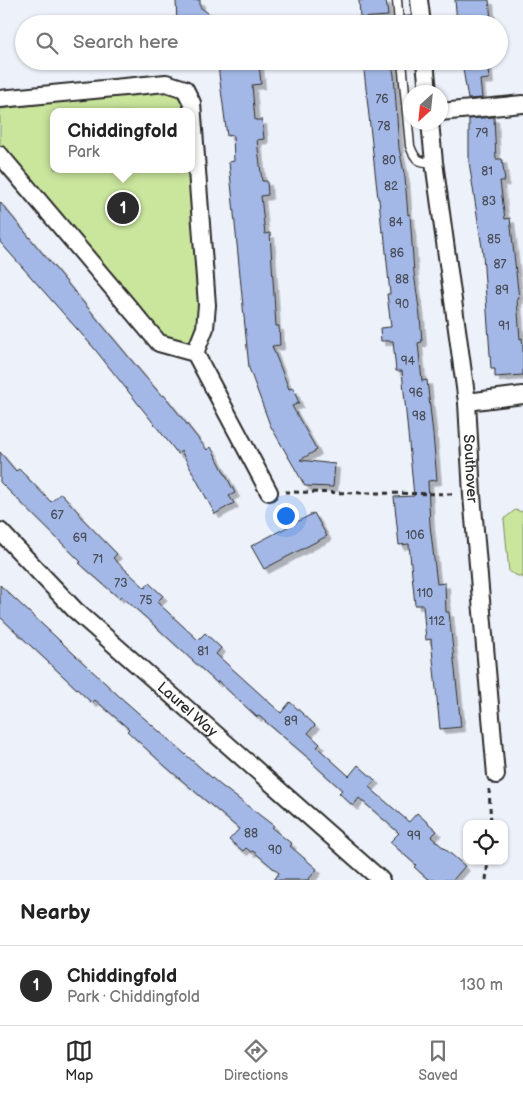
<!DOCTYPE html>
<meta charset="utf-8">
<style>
:root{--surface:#fff;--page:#f2f2f2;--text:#222;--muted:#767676;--line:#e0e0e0;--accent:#2b2b2b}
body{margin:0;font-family:"Balsamiq Sans",sans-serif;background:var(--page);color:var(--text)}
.controls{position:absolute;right:15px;bottom:15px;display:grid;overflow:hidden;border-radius:10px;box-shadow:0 1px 4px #0004}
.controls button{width:45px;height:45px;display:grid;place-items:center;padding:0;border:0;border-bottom:1px solid var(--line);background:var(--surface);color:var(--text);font:25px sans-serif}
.compass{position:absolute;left:403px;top:85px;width:45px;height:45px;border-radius:50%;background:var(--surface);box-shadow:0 1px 4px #0004;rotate:207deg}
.you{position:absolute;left:285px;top:515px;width:18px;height:18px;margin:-12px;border:4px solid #fff;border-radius:50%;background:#1a73e8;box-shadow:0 0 0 8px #1a73e833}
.badge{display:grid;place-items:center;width:32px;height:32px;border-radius:50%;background:var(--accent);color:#fff;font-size:16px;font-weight:700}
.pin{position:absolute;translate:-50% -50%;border:2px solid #fff;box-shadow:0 1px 5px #0006}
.popup{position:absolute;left:50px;top:108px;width:145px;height:65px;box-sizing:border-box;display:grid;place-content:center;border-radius:10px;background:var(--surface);filter:drop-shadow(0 1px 4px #0005);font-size:16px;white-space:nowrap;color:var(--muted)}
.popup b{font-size:19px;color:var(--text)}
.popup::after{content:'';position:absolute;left:50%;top:100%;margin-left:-10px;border:10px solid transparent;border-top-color:var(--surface)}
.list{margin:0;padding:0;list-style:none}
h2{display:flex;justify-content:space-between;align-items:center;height:65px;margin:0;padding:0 20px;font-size:21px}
h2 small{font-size:16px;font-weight:400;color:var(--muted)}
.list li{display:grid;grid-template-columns:32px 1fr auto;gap:15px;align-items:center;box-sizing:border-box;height:80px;padding:0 20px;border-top:1px solid var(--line)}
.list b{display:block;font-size:19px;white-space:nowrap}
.list p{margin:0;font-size:16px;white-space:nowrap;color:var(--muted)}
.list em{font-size:16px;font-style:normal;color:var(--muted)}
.icon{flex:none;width:28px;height:28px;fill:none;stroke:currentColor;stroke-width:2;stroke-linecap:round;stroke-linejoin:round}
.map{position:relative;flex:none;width:523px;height:880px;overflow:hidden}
.search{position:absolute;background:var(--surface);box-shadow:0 1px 4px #0004;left:15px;right:15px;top:15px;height:55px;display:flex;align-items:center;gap:12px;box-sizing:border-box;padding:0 18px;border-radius:28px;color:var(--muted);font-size:19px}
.sheet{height:145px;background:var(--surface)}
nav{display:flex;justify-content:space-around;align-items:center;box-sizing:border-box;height:70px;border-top:1px solid var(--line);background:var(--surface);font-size:14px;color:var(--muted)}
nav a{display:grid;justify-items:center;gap:2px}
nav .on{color:var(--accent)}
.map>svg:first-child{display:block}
.green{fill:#cae69d;stroke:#7a8864}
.building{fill:#a3b8e6;stroke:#2b2b2b;filter:url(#shadow)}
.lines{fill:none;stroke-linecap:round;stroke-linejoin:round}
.service-casing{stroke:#2b2b2b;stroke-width:11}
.minor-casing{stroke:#2b2b2b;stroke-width:20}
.path{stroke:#2b2b2b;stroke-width:3;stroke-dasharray:5 4;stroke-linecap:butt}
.service{stroke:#fff;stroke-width:8}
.minor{stroke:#fff;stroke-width:16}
.labels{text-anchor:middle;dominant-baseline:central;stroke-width:4;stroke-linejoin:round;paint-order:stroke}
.number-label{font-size:12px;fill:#494e5a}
.street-label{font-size:15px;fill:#2b2b2b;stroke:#fff}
</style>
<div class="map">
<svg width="523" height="880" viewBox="0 0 523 880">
<defs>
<filter id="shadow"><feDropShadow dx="4.5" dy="4.5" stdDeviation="0" flood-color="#0004"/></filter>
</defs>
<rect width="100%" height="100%" fill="#edf1fa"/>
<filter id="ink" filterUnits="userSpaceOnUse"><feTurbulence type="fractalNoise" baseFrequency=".02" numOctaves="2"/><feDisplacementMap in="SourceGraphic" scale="10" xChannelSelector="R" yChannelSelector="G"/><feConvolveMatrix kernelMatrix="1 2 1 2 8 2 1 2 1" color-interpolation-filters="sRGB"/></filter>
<g filter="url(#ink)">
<g class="green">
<path d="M 163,90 C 175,94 184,98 185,112 L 54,112 L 54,169 L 190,169 L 201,318 L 193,341 L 174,342 L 158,334 L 0,145 L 0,109 Z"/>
<path d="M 515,510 L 523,512 L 523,578 L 509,572 L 504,519 Z"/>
</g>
<g class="building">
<path d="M 176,0 L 200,0 L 200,7 L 223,24 L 177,24 Z"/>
<path d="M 359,0 L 386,0 L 388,16 L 360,18 Z"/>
<path d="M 455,0 L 489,0 L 491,20 L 457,22 Z"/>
<path d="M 363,61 L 391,61 L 394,75 L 399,148 L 405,178 L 408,215 L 410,214 L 414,273 L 420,316 L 422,342 L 418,343 L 422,381 L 427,380 L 433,434 L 437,480 L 428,481 L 430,525 L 437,584 L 445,583 L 446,612 L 449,612 L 461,727 L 440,729 L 431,639 L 426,640 L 423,605 L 415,605 L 409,544 L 399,545 L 394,497 L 414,496 L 402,371 L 396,371 L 393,341 L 381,341 L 380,328 L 391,327 L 387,294 L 390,294 L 384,231 L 382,232 L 379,199 L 378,199 Z"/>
<path d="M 487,61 L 489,79 L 480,80 L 482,98 L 468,99 L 462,63 Z"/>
<path d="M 259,63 L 261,84 L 252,85 L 255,120 L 262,120 L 264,139 L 257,140 L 262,181 L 267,181 L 268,195 L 261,196 L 265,234 L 270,233 L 276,326 L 279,326 L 280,345 L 272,346 L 289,389 L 293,388 L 299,403 L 292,406 L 317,450 L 300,460 L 335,464 L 333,487 L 305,486 L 270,425 L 249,368 L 229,162 L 234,161 L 233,135 L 227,136 L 218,66 Z"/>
<path d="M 494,117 L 496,159 L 502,159 L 505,181 L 500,181 L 505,219 L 510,218 L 519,299 L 517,299 L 520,339 L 522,338 L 523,348 L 523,375 L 495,377 L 495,369 L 491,369 L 483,254 L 469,162 L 469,119 Z"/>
<path d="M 0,202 L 142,373 L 162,396 L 164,395 L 207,450 L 211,447 L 235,493 L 229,496 L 234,503 L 215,514 L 181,451 L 178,454 L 93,347 L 0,242 Z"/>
<path d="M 0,452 L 16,471 L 19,469 L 51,502 L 61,493 L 79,513 L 78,514 L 117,554 L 113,558 L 145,588 L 149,583 L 163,596 L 157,602 L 198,640 L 205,633 L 221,648 L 216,654 L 281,713 L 290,702 L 315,725 L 308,733 L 320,744 L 317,747 L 349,776 L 358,765 L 375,780 L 369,787 L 409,822 L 417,813 L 437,831 L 431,837 L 465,866 L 453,880 L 429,880 L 414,867 L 416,865 L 390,842 L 399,833 L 359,798 L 353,806 L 339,793 L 342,790 L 312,763 L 313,762 L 259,716 L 257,717 L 218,681 L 217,683 L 144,616 L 121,596 L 119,598 L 79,563 L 81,562 L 0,482 Z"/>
<path d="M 314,513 L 327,536 L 264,569 L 251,546 Z"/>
<path d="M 0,585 L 119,696 L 219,784 L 274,826 L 272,828 L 292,844 L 290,846 L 317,869 L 308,880 L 274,880 L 279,873 L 253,851 L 251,852 L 246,848 L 243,851 L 229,840 L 239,829 L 166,767 L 127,731 L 129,729 L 95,700 L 92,703 L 0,617 Z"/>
</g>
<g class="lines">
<g class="service-casing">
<g id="service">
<path d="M 397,0 L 399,24"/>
<path d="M 399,22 L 421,20"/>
<path d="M 402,61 L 410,146 C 415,160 419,163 434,162"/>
</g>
</g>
<g class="minor-casing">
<g id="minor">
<path d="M 419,0 L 422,24"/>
<path d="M 425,61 L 428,92"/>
<path d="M 0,99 L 166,83 L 185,89 L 192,103 L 207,305 L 205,328 L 195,353"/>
<path d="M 440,112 L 523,104"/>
<path id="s1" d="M 430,122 L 434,162 L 467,402 L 472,495 L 496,775"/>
<path d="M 0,155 L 159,343 L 195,353 L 269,492"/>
<path d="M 467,402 L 523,395"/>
<path id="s2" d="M 0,531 L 75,610 L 381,880"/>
</g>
</g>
<g class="path">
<path d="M 285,492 L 456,494"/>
<path d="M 489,789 L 491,824"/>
<path d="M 486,880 L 488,861"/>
</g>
<use href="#service" class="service"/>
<use href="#minor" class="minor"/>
</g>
</g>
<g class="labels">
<g class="number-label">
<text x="382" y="99">76</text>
<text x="384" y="126">78</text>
<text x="482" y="133">79</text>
<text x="389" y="160">80</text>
<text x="487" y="171">81</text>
<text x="391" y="186">82</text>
<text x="489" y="201">83</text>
<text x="396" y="222">84</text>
<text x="494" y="239">85</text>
<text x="397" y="253">86</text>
<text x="500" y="264">87</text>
<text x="402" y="279">88</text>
<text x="502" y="290">89</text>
<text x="402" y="304">90</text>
<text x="504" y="326">91</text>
<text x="408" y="361">94</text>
<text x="416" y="393">96</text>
<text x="419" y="416">98</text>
<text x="57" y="515">67</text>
<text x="415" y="535">106</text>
<text x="80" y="538">69</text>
<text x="98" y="559">71</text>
<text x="121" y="583">73</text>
<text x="425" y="593">110</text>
<text x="146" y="600">75</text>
<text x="437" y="621">112</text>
<text x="203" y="651">81</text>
<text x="291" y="721">89</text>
<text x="251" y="833">88</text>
<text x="414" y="836">99</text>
<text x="275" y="850">90</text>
</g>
<g class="street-label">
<text stroke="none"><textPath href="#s1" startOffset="349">Southover</textPath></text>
<text stroke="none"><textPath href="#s2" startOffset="259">Laurel Way</textPath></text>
</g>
</g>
</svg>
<div class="controls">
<button><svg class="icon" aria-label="locate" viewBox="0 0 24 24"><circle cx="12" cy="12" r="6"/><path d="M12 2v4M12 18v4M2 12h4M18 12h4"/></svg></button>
</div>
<svg class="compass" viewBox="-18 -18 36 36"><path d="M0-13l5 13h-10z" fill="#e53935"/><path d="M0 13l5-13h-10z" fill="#767676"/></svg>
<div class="you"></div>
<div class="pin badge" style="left:123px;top:208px">1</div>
<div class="popup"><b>Chiddingfold</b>Park</div>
<div class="search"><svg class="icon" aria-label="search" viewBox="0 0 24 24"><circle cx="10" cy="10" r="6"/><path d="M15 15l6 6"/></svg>Search here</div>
</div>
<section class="sheet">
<h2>Nearby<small></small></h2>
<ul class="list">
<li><span class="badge">1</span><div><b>Chiddingfold</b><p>Park · Chiddingfold</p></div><em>130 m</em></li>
</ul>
</section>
<nav>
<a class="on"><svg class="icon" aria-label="map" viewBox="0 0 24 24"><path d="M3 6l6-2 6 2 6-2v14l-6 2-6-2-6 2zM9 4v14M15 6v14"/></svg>Map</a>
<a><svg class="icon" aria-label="directions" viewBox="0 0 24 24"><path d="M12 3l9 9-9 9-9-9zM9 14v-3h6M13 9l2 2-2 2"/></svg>Directions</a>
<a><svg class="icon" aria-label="saved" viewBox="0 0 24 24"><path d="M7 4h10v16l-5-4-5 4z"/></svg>Saved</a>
</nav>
